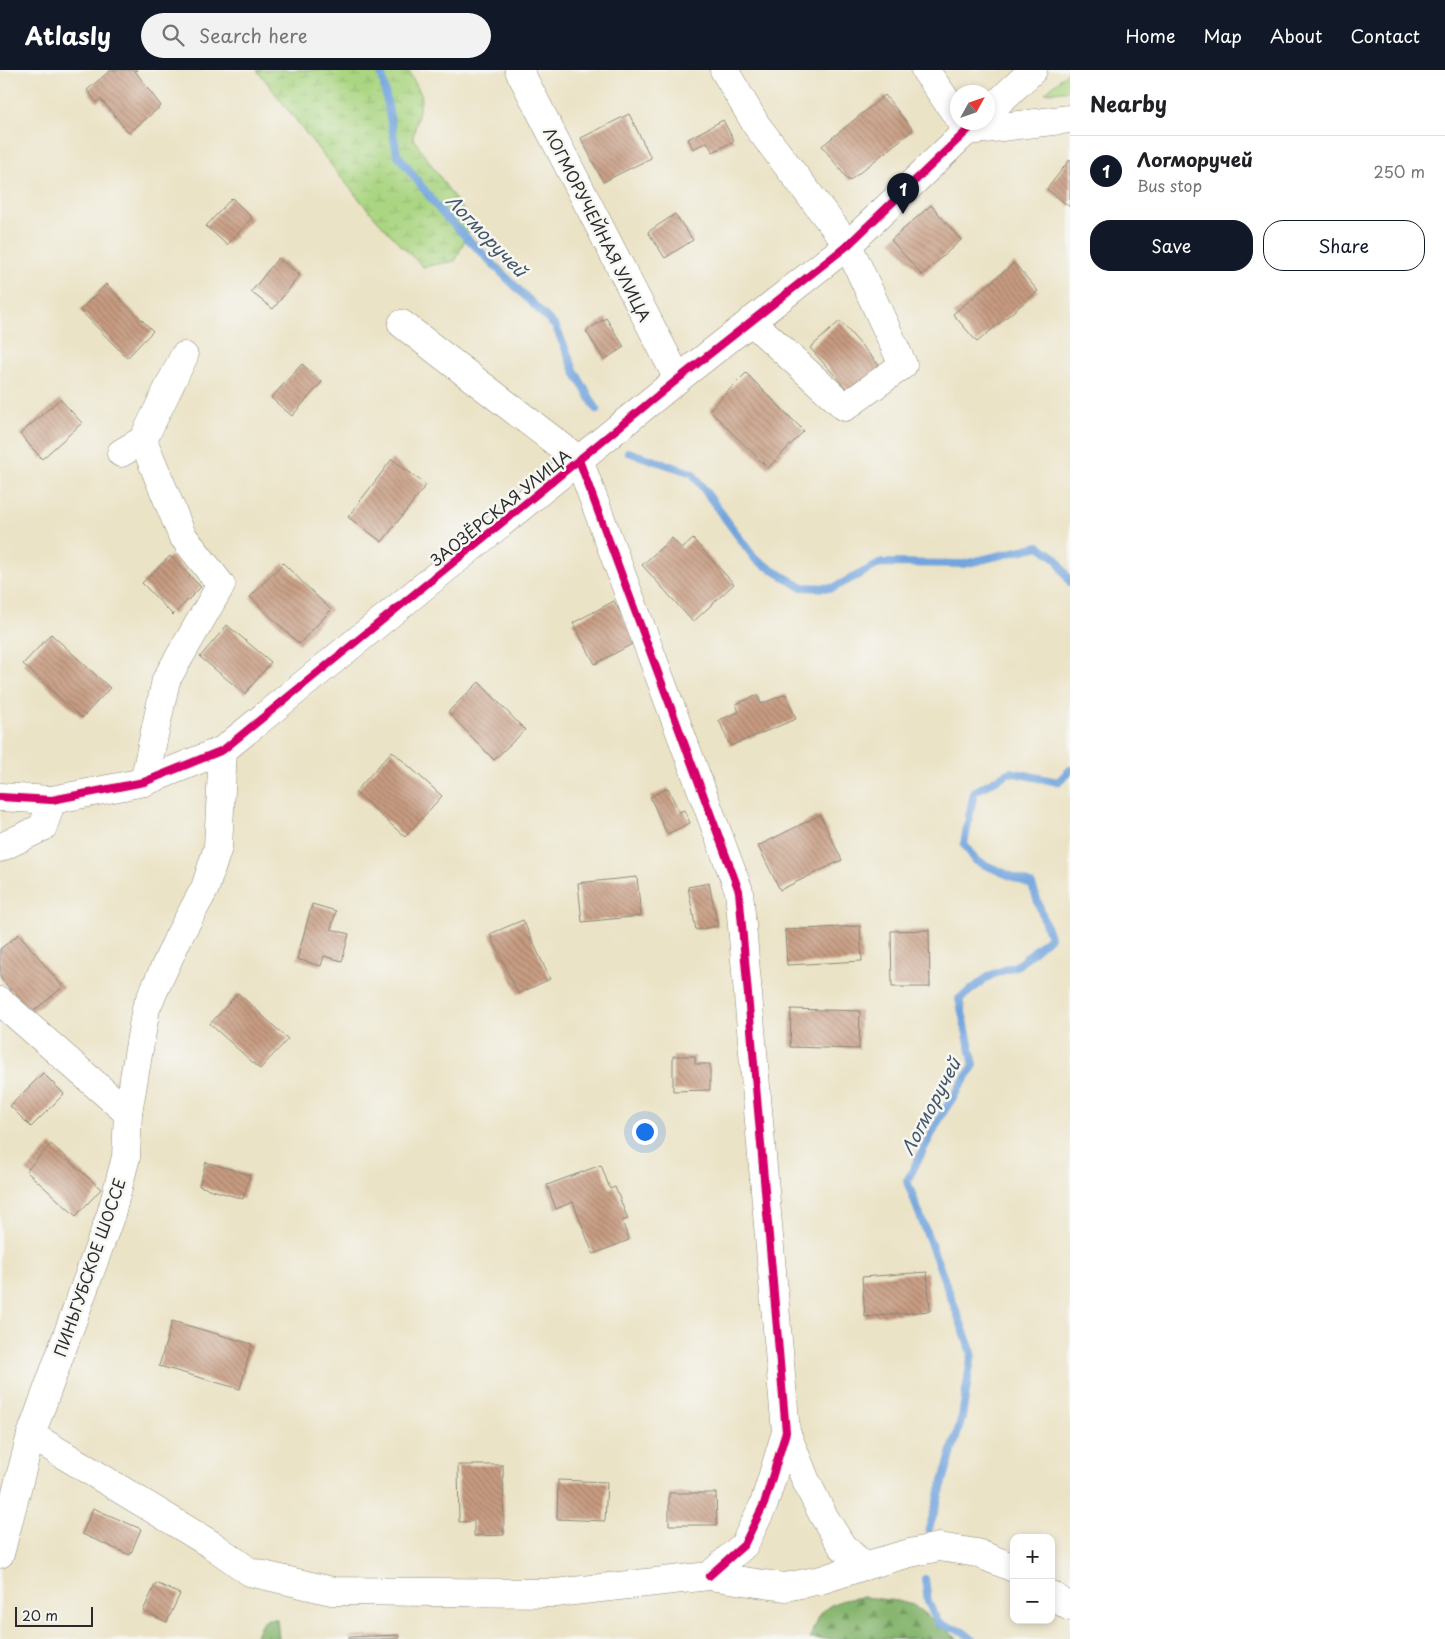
<!DOCTYPE html>
<meta charset="utf-8">
<style>
:root{--surface:#fff;--page:#f2f2f2;--text:#202124;--muted:#757577;--line:#e0e0e0;--accent:#111827}
body{margin:0;font-family:"Playpen Sans",sans-serif;background:var(--page);color:var(--text)}
.controls{position:absolute;right:15px;bottom:15px;display:grid;overflow:hidden;border-radius:10px;box-shadow:0 2px 8px #0003}
.controls button{width:45px;height:45px;display:grid;place-items:center;padding:0;border:0;border-bottom:1px solid var(--line);background:var(--surface);color:var(--text);font:25px sans-serif}
.compass{position:absolute;left:950px;top:15px;width:45px;height:45px;border-radius:50%;background:var(--surface);box-shadow:0 2px 8px #0003;rotate:50deg}
.scale{position:absolute;left:15px;bottom:12px;width:78px;box-sizing:border-box;padding-left:5px;border:2px solid #2b2b2b;border-top:0;font-size:14px;line-height:18px;white-space:nowrap;color:#2b2b2b;-webkit-text-stroke:4px #f6f6f2;paint-order:stroke}
.you{position:absolute;left:644px;top:1061px;width:18px;height:18px;margin:-12px;border:4px solid #fff;border-radius:50%;background:#1a73e8;box-shadow:0 0 0 8px #1a73e833}
.badge{display:grid;place-items:center;width:32px;height:32px;border-radius:50%;background:var(--accent);color:#fff;font-size:16px;font-weight:700}
.pin{position:absolute;translate:-50% -41px;filter:drop-shadow(0 1px 2px #0008)}
.pin::after{content:'';position:absolute;top:26px;width:18px;height:15px;background:inherit;clip-path:polygon(0 0,100% 0,50% 100%)}
.list{margin:0;padding:0;list-style:none}
h2{display:flex;justify-content:space-between;align-items:center;height:65px;margin:0;padding:0 20px;font-size:21px}
h2 small{font-size:16px;font-weight:400;color:var(--muted)}
.list li{display:grid;grid-template-columns:32px 1fr auto;gap:15px;align-items:center;box-sizing:border-box;height:70px;padding:0 20px;border-top:1px solid var(--line)}
.list b{display:block;font-size:19px;white-space:nowrap}
.list p{margin:0;font-size:16px;white-space:nowrap;color:var(--muted)}
.list em{font-size:16px;font-style:normal;color:var(--muted)}
.actions{display:flex;gap:10px;padding:15px 20px}
.actions a{flex:1;padding:11px 0;border:1px solid var(--accent);border-radius:20px;text-align:center;font-size:18px;color:var(--accent)}
.actions .main{background:var(--accent);color:#fff}
.icon{flex:none;width:28px;height:28px;fill:none;stroke:currentColor;stroke-width:2;stroke-linecap:round;stroke-linejoin:round}
.map{position:relative;flex:none;width:1070px;height:1569px;overflow:hidden}
header{display:flex;align-items:center;gap:30px;box-sizing:border-box;height:70px;padding:0 25px;background:var(--accent);color:#fff}
header strong{font-size:24px}
nav{display:flex;gap:28px;margin-inline-start:auto;font-size:18px}
.search{width:350px;height:45px;background:var(--page);display:flex;align-items:center;gap:12px;box-sizing:border-box;padding:0 18px;border-radius:28px;color:var(--muted);font-size:19px}
main{display:flex}
aside{flex:1;background:var(--surface)}
.map>svg:first-child{display:block}
.green{fill:#aad581;stroke:#6a8056}
.forest{fill:url(#forest-firs);stroke:#59704d}
.wetland{fill:url(#wetland-marsh);stroke:#6a8056}
.lines{fill:none;stroke-linecap:round;stroke-linejoin:round}
.stream{stroke:#72a4dd;stroke-width:8}
.building{fill:url(#building-back-hatch)}
.minor-casing{stroke:#8b8778;stroke-width:29}
.minor{stroke:#fff;stroke-width:28}
.cycleway-casing{stroke:#f6f6f2;stroke-width:11}
.cycleway{stroke:#d6006c;stroke-width:8}
.labels{text-anchor:middle;dominant-baseline:central;stroke-width:5;stroke-linejoin:round;paint-order:stroke}
.street-label{font-size:16px;fill:#2b2b2b;stroke:#f6f6f2}
.water-label{font-size:18px;font-style:italic;fill:#445569;stroke:#f6f6f2}
</style>
<header>
<strong>Atlasly</strong>
<div class="search"><svg class="icon" aria-label="search" viewBox="0 0 24 24"><circle cx="10" cy="10" r="6"/><path d="M15 15l6 6"/></svg>Search here</div>
<nav><a>Home</a><a>Map</a><a>About</a><a>Contact</a></nav>
</header>
<main>
<div class="map">
<svg width="1070" height="1569" viewBox="0 0 1070 1569">
<defs>
<pattern id="forest-firs" width="22" height="20" patternUnits="userSpaceOnUse" patternTransform="scale(1.25)"><rect width="22" height="20" fill="#87b66f"/><path d="M5 1l3.5 6h-7zM16 11l3.5 6h-7z" fill="#6f945b"/></pattern>
<pattern id="wetland-marsh" width="20" height="14" patternUnits="userSpaceOnUse" patternTransform="scale(1.25)"><rect width="20" height="14" fill="#aad581"/><path d="M1 5h8M5 5V1M11 12h8M15 12V8" fill="none" stroke="#92b770"/></pattern>
<pattern id="building-back-hatch" width="6" height="6" patternUnits="userSpaceOnUse" patternTransform="scale(1.25)"><rect width="6" height="6" fill="#c79b81"/><path d="M-1 5l2 2M0 0l6 6M5-1l2 2" fill="none" stroke="#a27f6a"/></pattern>
</defs>
<rect width="100%" height="100%" fill="#f6f6f2"/>
<filter id="ink" filterUnits="userSpaceOnUse"><feTurbulence type="fractalNoise" baseFrequency=".02" numOctaves="2"/><feDisplacementMap in="SourceGraphic" scale="10" xChannelSelector="R" yChannelSelector="G"/><feConvolveMatrix kernelMatrix="1 2 1 2 8 2 1 2 1" color-interpolation-filters="sRGB"/></filter>
<filter id="wash" filterUnits="userSpaceOnUse"><feTurbulence type="fractalNoise" baseFrequency=".0096" numOctaves="4" result="noise"/><feDisplacementMap in="SourceGraphic" scale="20" xChannelSelector="R" yChannelSelector="G"/><feGaussianBlur stdDeviation="1.12" result="paint"/><feColorMatrix in="noise" values="0 0 0 0 0 0 0 0 0 0 0 0 0 0 0 0 0 1.4 0 .05"/><feComposite in="paint" operator="in"/></filter>
<g filter="url(#wash)">
<rect width="100%" height="100%" fill="#ebe3c6"/>
<path class="green" d="M 1070,0 L 1070,20 L 1045,23 Z"/>
<g class="forest">
<path d="M 863,1527 L 897,1531 L 913,1535 L 958,1569 L 810,1569 C 819,1536 831,1531 863,1527 Z"/>
<path d="M 268,1549 L 277,1549 L 279,1569 L 254,1569 L 261,1554 Z"/>
</g>
<path class="wetland" d="M 257,0 L 408,0 L 422,26 L 413,68 L 468,148 L 469,161 L 455,191 L 423,197 C 360,138 310,67 257,0 Z"/>
<g class="lines">
<g class="stream">
<path d="M 381,0 L 397,84 L 442,143 L 556,257 L 575,302 L 597,340"/>
<path d="M 628,382 L 692,403 L 755,489 L 801,517 L 833,518 L 881,493 L 964,494 L 1039,476 L 1056,488 L 1070,512"/>
<path d="M 929,1459 L 962,1347 L 972,1283 L 907,1111 L 942,1044 L 974,995 L 959,929 L 991,905 L 1018,895 L 1050,867 L 1032,815 L 976,791 L 964,774 L 974,722 L 1010,702 L 1058,712 L 1070,700"/>
<path d="M 925,1509 L 928,1532 L 939,1554 L 962,1561 L 972,1569"/>
</g>
</g>
<g id="blocks">
<g class="building">
<path d="M 111,0 L 137,0 L 135,1 L 161,36 L 129,63 L 101,29 L 97,32 L 87,20 Z"/>
<path d="M 885,25 L 913,60 L 849,111 L 822,76 Z"/>
<path d="M 629,44 L 651,88 L 603,112 L 581,68 Z"/>
<path d="M 723,50 L 734,71 L 713,82 L 707,72 L 693,79 L 688,69 Z"/>
<path d="M 1070,89 L 1070,137 L 1047,119 Z"/>
<path d="M 232,128 L 252,148 L 227,175 L 206,156 Z"/>
<path d="M 931,135 L 961,170 L 922,205 L 891,170 Z"/>
<path d="M 675,144 L 693,170 L 665,188 L 648,162 Z"/>
<path d="M 278,188 L 300,205 L 273,239 L 251,222 Z"/>
<path d="M 1014,193 L 1038,221 L 977,272 L 953,244 Z"/>
<path d="M 106,214 L 153,261 L 127,288 L 80,240 Z"/>
<path d="M 606,248 L 624,277 L 604,290 L 586,261 Z"/>
<path d="M 840,251 L 884,301 L 854,327 L 810,278 Z"/>
<path d="M 302,294 L 322,312 L 292,346 L 271,328 Z"/>
<path d="M 746,303 L 804,361 L 768,398 L 709,340 Z"/>
<path d="M 60,329 L 82,353 L 42,389 L 20,364 Z"/>
<path d="M 392,389 L 426,415 L 382,472 L 348,447 Z"/>
<path d="M 672,468 L 682,479 L 693,469 L 734,514 L 693,552 L 642,495 Z"/>
<path d="M 170,486 L 201,517 L 173,545 L 142,513 Z"/>
<path d="M 283,493 L 331,540 L 299,574 L 250,527 Z"/>
<path d="M 614,531 L 636,572 L 595,594 L 573,553 Z"/>
<path d="M 227,555 L 271,592 L 245,624 L 200,587 Z"/>
<path d="M 51,564 L 110,618 L 82,648 L 23,594 Z"/>
<path d="M 479,612 L 525,660 L 494,690 L 448,642 Z"/>
<path d="M 786,624 L 796,649 L 730,676 L 719,650 L 739,642 L 736,634 L 758,625 L 761,634 Z"/>
<path d="M 392,681 L 442,726 L 405,767 L 355,722 Z"/>
<path d="M 668,718 L 679,742 L 684,740 L 690,753 L 667,764 L 650,727 Z"/>
<path d="M 820,745 L 842,790 L 780,820 L 758,776 Z"/>
<path d="M 637,807 L 641,846 L 582,852 L 578,813 Z"/>
<path d="M 709,813 L 718,856 L 696,860 L 688,817 Z"/>
<path d="M 312,834 L 336,841 L 331,859 L 349,864 L 342,891 L 324,886 L 321,896 L 297,889 Z"/>
<path d="M 523,850 L 550,909 L 518,924 L 490,864 Z"/>
<path d="M 860,856 L 862,891 L 787,895 L 785,860 Z"/>
<path d="M 929,860 L 930,917 L 892,917 L 891,861 Z"/>
<path d="M 19,864 L 63,917 L 30,944 L 0,907 L 0,879 Z"/>
<path d="M 238,923 L 288,969 L 260,999 L 210,954 Z"/>
<path d="M 791,939 L 860,941 L 859,979 L 790,977 Z"/>
<path d="M 673,986 L 695,986 L 695,994 L 710,994 L 710,1020 L 673,1021 Z"/>
<path d="M 43,1003 L 64,1024 L 31,1057 L 10,1036 Z"/>
<path d="M 51,1074 L 101,1119 L 76,1146 L 26,1101 Z"/>
<path d="M 206,1092 L 250,1105 L 243,1129 L 199,1116 Z"/>
<path d="M 601,1095 L 610,1119 L 615,1117 L 628,1149 L 622,1151 L 629,1170 L 593,1184 L 573,1132 L 556,1139 L 547,1115 Z"/>
<path d="M 927,1202 L 930,1241 L 865,1247 L 862,1207 Z"/>
<path d="M 172,1251 L 252,1274 L 240,1319 L 159,1296 Z"/>
<path d="M 458,1395 L 503,1395 L 504,1465 L 474,1466 L 474,1451 L 459,1452 Z"/>
<path d="M 558,1410 L 607,1412 L 605,1451 L 557,1449 Z"/>
<path d="M 669,1423 L 716,1423 L 717,1455 L 669,1455 Z"/>
<path d="M 93,1438 L 141,1459 L 130,1485 L 82,1464 Z"/>
<path d="M 156,1513 L 180,1524 L 167,1552 L 143,1541 Z"/>
<path d="M 399,1565 L 399,1569 L 349,1569 L 349,1567 Z"/>
</g>
</g>
</g>
<g filter="url(#ink)">
<use href="#blocks" fill-opacity="0" stroke="#8b8778" stroke-width="1"/>
<g class="lines">
<g class="minor-casing">
<g id="minor">
<path d="M 519,0 L 678,309"/>
<path d="M 724,0 L 757,56 L 848,175 L 903,295 L 845,337 L 751,251"/>
<path d="M 925,0 L 958,47"/>
<path d="M 988,42 L 1033,0"/>
<path d="M 967,61 L 1070,49"/>
<path d="M 402,254 L 579,390 L 739,821 L 786,1362 L 764,1434 L 744,1475 L 709,1506"/>
<path d="M 143,370 L 182,465 L 221,515 L 166,610 L 144,712"/>
<path d="M 121,383 L 143,370 L 184,286"/>
<path d="M 0,727 L 52,730 L 144,712 L 223,680 L 678,309 L 848,175 L 976,52"/>
<path d="M 0,778 L 43,757 L 52,730"/>
<path d="M 0,931 L 128,1043"/>
<path d="M 786,1362 L 806,1411 L 823,1445 L 842,1476 L 864,1496"/>
<path d="M 31,1365 L 212,1475 L 250,1502 L 332,1521 L 556,1523 L 709,1506 L 785,1517 L 821,1510 L 864,1496 L 910,1483 L 939,1477 L 977,1483 L 1014,1498"/>
<path d="M 0,1484 L 31,1365 L 111,1144 L 126,1087 L 128,1043 L 146,938 L 179,866 L 205,818 L 218,777 L 223,680"/>
<path d="M 1051,1525 L 1070,1537"/>
</g>
</g>
<use href="#minor" class="minor"/>
<g class="cycleway-casing">
<g id="cycleway">
<path d="M 579,390 L 739,821 L 786,1362 L 764,1434 L 744,1475 L 709,1506"/>
<path d="M 0,727 L 52,730 L 144,712 L 223,680 L 678,309 L 848,175 L 976,52"/>
</g>
</g>
<use href="#cycleway" class="cycleway"/>
</g>
</g>
<g class="labels">
<g class="street-label">
<text transform="translate(598 154) rotate(63)">ЛОГМОРУЧЕЙНАЯ УЛИЦА</text>
<text transform="translate(500 437) rotate(-39)">ЗАОЗЁРСКАЯ УЛИЦА</text>
<text transform="translate(89 1197) rotate(-71)">ПИНЬГУБСКОЕ ШОССЕ</text>
</g>
<g class="water-label">
<text transform="translate(487 165) rotate(46)">Логморучей</text>
<text transform="translate(930 1036) rotate(-62)">Логморучей</text>
</g>
</g>
</svg>
<div class="controls">
<button>+</button>
<button>−</button>
</div>
<svg class="compass" viewBox="-18 -18 36 36"><path d="M0-13l5 13h-10z" fill="#e53935"/><path d="M0 13l5-13h-10z" fill="#757577"/></svg>
<div class="scale">20 m</div>
<div class="you"></div>
<div class="pin badge" style="left:903px;top:144px">1</div>
</div>
<aside>
<h2>Nearby<small></small></h2>
<ul class="list">
<li><span class="badge">1</span><div><b>Логморучей</b><p>Bus stop</p></div><em>250 m</em></li>
</ul>
<div class="actions"><a class="main">Save</a><a>Share</a></div>
</aside>
</main>
